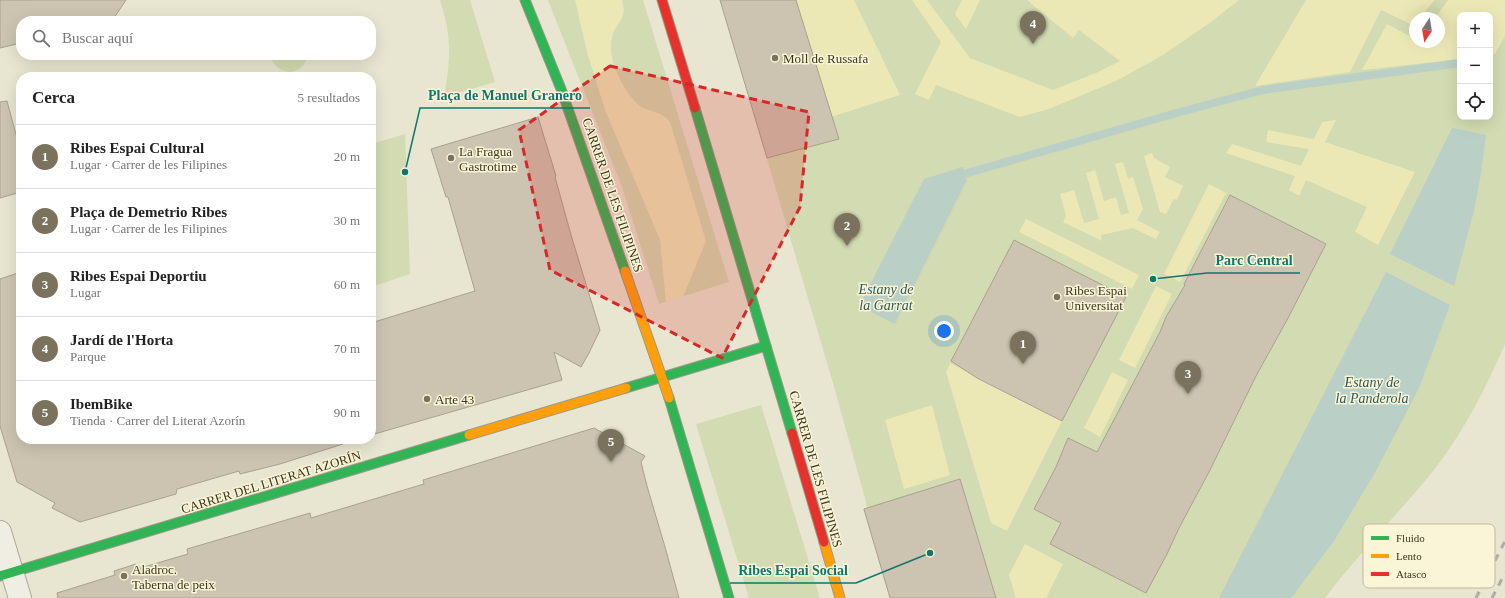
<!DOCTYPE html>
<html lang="es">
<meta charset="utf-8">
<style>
:root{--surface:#fff;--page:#f6f6f6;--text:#222;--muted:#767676;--line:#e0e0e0;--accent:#7a725c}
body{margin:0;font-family:"Times New Roman",serif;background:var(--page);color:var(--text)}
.controls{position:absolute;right:12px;top:12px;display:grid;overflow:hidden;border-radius:8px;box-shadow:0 4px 16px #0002}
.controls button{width:36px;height:36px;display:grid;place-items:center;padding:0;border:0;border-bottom:1px solid var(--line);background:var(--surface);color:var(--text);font:20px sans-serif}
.compass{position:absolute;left:1409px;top:12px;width:36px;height:36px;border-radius:50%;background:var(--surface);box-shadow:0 4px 16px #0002;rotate:192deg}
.you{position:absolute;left:944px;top:331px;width:14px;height:14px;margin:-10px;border:3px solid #fff;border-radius:50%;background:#1a73e8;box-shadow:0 0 0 6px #1a73e833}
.badge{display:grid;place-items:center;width:26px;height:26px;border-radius:50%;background:var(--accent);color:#fff;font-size:13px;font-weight:700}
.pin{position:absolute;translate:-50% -33px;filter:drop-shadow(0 1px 2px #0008)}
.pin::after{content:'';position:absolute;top:21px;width:14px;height:12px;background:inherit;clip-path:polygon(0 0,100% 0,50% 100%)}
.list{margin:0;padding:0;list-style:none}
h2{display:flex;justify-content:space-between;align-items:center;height:52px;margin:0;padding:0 16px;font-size:17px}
h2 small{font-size:13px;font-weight:400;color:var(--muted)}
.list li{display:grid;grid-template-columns:26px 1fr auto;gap:12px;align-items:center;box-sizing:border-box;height:64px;padding:0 16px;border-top:1px solid var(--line)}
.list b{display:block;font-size:15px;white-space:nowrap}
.list p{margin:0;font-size:13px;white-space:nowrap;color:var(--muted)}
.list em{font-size:13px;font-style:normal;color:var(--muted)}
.icon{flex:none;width:22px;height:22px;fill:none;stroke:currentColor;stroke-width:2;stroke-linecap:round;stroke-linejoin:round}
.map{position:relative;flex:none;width:1505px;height:598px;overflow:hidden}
.search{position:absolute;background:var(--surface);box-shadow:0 4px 16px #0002;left:16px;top:16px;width:360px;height:44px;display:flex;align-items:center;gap:10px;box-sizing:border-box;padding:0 14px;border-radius:16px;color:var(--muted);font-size:15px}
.panel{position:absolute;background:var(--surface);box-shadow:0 4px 16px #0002;left:16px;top:72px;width:360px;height:372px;border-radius:16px}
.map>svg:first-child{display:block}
.green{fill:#d2dbb1;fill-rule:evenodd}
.sand{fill:#ece8b6}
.water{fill:#bacfc6}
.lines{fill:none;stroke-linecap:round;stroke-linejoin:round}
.stream{stroke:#bacfc6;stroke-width:8}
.building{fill:#ccc4b0;stroke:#a9a18e}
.street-casing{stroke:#ada998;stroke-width:24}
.fast-casing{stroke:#9d9988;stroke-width:11}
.slow-casing{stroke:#9d9988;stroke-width:11}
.jam-casing{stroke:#9d9988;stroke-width:11}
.street{stroke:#f0eee2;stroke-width:22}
.fast{stroke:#30b455;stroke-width:9}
.slow{stroke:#ff9f0a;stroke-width:9}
.jam{stroke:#e5322d;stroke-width:9}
.rail{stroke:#afada2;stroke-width:3;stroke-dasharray:7 7;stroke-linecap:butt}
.marked{fill:#d62828;fill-opacity:0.2;stroke:#d62828;stroke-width:3;stroke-dasharray:8 5;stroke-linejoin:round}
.poi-dot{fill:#7a725c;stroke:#f9f5d6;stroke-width:1.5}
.labels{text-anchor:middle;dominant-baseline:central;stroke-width:3;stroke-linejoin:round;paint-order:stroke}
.poi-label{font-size:13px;fill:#3e341e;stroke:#f9f5d6;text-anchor:start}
.street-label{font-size:13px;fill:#3e341e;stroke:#f9f5d6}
.water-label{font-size:14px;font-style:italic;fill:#2c595f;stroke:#f9f5d6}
.key{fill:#f9f5d6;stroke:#c1bb9f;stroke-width:1}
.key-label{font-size:11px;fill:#3e341e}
.leader{fill:none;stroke:#0f766e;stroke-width:1.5}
.callout-dot{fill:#0f766e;stroke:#f9f5d6;stroke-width:1.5}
.callout-label{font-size:14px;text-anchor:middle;font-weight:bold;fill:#0f766e;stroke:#f9f5d6;stroke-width:3;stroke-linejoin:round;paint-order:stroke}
</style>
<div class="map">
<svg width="1505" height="598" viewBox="0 0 1505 598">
<rect width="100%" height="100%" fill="#e8e5d0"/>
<g class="green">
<path d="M 440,0 L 470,0 L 495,82 L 444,97 C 451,59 452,37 440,0 Z"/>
<path d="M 548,0 L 643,0 L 729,282 L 659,304 L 622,187 Z"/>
<path d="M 720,0 L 1505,0 L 1505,344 C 1487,386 1465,429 1437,466 C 1401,511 1360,552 1325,598 L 890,598 L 863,509 L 867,508 L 866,502 L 833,383 ZM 1460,15 L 1490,15 L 1490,117 L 1460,117 ZM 1415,18 L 1439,18 L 1439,42 L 1415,42 Z"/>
<path d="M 270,55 L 308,55 C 303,78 276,77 270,55 Z"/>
<path d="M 405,134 L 410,274 L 371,287 L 371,144 Z"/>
<path d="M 761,405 L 820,598 L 749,598 L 696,424 Z"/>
</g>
<g class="sand">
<path d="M 575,0 L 622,0 C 628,20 617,20 612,37 C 606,59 624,92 640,106 C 647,111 657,111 663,116 C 666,117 668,120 670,122 L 706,241 L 683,297 L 666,302 L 660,240 L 605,110 L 587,52 Z"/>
<path d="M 796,0 L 854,0 L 900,95 L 831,117 Z"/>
<path d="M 912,0 L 927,0 L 970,58 L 1053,90 L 1096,73 L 1120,61 L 1079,30 L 1073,38 L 1027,0 L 1239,0 L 1211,22 L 1163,55 L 1118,80 L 1049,109 L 1020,117 L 936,85 L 929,100 L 915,94 L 941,42 Z"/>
<path d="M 962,0 L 980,0 L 966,29 L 955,14 Z"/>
<path d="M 1306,0 L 1434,0 L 1421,18 L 1415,18 L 1415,26 L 1381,10 L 1350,72 L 1255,86 Z"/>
<path d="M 1448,0 L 1505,0 L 1505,36 L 1495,54 L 1490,55 L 1490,15 L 1460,15 L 1460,59 L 1362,70 L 1387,24 L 1415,39 L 1415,42 L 1439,42 L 1439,18 L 1435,18 Z"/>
<path d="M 1336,120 L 1325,142 L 1415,172 L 1378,245 L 1355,232 L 1367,207 L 1306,180 L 1299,196 L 1289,190 L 1295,176 L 1226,153 L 1232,144 L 1301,166 L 1309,149 L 1266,142 L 1268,130 L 1314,139 L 1322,122 Z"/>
<path d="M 1152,153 L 1154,158 L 1170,167 L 1165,177 L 1183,186 L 1177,200 L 1174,199 L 1166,214 L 1160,212 L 1144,156 Z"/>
<path d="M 1123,162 L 1128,179 L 1133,177 L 1143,209 L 1137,220 L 1160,232 L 1156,239 L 1133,228 L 1101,235 L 1102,241 L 1063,222 L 1066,216 L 1060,194 L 1074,190 L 1084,223 L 1099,219 L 1086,173 L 1095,170 L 1104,201 L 1116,197 L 1121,215 L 1129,213 L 1115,164 Z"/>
<path d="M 1209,184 L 1226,193 L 1180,282 L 1164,274 Z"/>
<path d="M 1026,219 L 1139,275 L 1132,289 L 1019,232 Z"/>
<path d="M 1156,286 L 1172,294 L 1135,368 L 1119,360 Z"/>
<path d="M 950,363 L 1062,421 L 1007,531 L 991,523 L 946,372 Z"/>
<path d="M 1112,372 L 1128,380 L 1100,437 L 1084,428 Z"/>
<path d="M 932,405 L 950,475 L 904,489 L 885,420 Z"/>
<path d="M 1025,544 L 1063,564 L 1046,598 L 1016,598 L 1009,575 Z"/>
</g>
<g class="water">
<path d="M 1452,128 L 1486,135 L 1481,173 L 1474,211 L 1454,286 L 1390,254 Z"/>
<path d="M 963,167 L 967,180 L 895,324 L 859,306 L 924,179 Z"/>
<path d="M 1386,272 L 1450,305 L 1419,388 L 1377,469 L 1334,541 L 1291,598 L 1219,598 Z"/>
</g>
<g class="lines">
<path class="stream" d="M 964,174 L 1180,112 L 1263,90 L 1460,63"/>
</g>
<g class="building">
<path d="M 0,0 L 126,0 L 114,18 L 107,21 L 21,21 L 21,43 L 0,48 Z"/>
<path d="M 720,0 L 796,0 L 839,139 L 767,158 Z"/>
<path d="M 7,101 L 21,153 L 21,192 L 0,198 L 0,102 Z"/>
<path d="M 538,117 L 556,176 L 555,177 L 571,235 L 600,330 L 589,353 L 581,367 L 554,352 L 562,380 L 371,435 L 371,323 L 475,291 L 448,197 L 446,197 L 431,149 Z"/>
<path d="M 1230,195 L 1326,244 L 1287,320 L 1256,376 L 1209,472 L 1179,528 L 1167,554 L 1146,593 L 1050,544 L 1061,523 L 1034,509 L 1056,467 L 1068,438 L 1097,452 L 1160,332 L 1166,317 L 1185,285 L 1184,284 Z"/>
<path d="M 1014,240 L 1126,297 L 1062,421 L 977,378 L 951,361 Z"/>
<path d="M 21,272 L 21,439 L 342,439 L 343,444 L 280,464 L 240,474 L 239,471 L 177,489 L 176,494 L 80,522 L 52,508 L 55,503 L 17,482 L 0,426 L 0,279 Z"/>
<path d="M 594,428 L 645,456 L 641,462 L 647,486 L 665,547 L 679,598 L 58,598 L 57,593 L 115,575 L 114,571 L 136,564 L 137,569 L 188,554 L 187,549 L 310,513 L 311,518 L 424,484 L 423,480 Z"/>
<path d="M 960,479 L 996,598 L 890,598 L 864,509 Z"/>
</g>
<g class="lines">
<g class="street-casing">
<path id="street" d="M 0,532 L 20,598"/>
</g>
<g class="fast-casing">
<g id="fast">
<path d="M 525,0 L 561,89 L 625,271"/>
<path d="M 695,108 L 792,433"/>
<path d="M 626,388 L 766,346"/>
<path d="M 669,398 L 729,598"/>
<path d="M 0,576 L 469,435"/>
</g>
</g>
<g class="slow-casing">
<g id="slow">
<path d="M 625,271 L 669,398"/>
<path d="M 469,435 L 626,388"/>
<path d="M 824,542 L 840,598"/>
</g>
</g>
<g class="jam-casing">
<g id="jam">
<path d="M 662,0 L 695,108"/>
<path d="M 792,433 L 824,542"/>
</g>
</g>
<use href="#street" class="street"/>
<use href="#fast" class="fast"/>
<use href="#slow" class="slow"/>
<use href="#jam" class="jam"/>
<g class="rail">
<path d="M 1476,598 L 1505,541"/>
<path d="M 1492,598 L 1505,573"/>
</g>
</g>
<path class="marked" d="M 610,66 L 809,112 L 800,207 L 722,358 L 550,270 L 519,130 Z"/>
<g class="poi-dot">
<circle cx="775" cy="58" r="4"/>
<circle cx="451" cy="158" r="4"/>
<circle cx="1057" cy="297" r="4"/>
<circle cx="427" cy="399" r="4"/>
<circle cx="124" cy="576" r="4"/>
</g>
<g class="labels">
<g class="poi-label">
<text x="783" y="58">Moll de Russafa</text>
<text x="459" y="151">La Fragua<tspan x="459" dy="15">Gastrotime</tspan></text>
<text x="1065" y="290">Ribes Espai<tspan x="1065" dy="15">Universitat</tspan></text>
<text x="435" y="399">Arte 43</text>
<text x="132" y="569">Aladroc.<tspan x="132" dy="15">Taberna de peix</tspan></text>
</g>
<g class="street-label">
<text transform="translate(613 195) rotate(71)">CARRER DE LES FILIPINES</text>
<text transform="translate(816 469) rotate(74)">CARRER DE LES FILIPINES</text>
<text transform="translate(271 482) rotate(-17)">CARRER DEL LITERAT AZORÍN</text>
</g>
<g class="water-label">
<text x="886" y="289">Estany de<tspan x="886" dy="16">la Garrat</tspan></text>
<text x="1372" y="382">Estany de<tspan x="1372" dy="16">la Panderola</tspan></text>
</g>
</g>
<rect x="1363" y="524" width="132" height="64" rx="6" class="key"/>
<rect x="1371" y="536" width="18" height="4" fill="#30b455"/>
<rect x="1371" y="554" width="18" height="4" fill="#ff9f0a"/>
<rect x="1371" y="572" width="18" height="4" fill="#e5322d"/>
<g class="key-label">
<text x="1396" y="542">Fluido</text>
<text x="1396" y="560">Lento</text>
<text x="1396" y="578">Atasco</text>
</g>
<path class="leader" d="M405 172L420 108H590M1153 279L1207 273H1300M930 553L856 583H730"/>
<g class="callout-dot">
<circle cx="405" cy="172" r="4"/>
<circle cx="1153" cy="279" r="4"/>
<circle cx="930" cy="553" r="4"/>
</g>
<g class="callout-label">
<text x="505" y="100">Plaça de Manuel Granero</text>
<text x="1254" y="265">Parc Central</text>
<text x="793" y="575">Ribes Espai Social</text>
</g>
</svg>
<div class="controls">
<button>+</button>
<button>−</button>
<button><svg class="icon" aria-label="locate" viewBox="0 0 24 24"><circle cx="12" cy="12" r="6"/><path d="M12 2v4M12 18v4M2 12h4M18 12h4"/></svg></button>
</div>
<svg class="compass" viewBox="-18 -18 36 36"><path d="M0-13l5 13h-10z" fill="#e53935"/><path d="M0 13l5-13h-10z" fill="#767676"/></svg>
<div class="you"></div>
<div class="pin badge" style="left:1023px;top:364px">1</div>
<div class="pin badge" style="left:847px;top:246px">2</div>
<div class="pin badge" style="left:1188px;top:394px">3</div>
<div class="pin badge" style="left:1033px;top:44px">4</div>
<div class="pin badge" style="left:611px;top:462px">5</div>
<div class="search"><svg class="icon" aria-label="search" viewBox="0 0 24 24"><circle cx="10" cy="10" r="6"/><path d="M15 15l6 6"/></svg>Buscar aquí</div>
<section class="panel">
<h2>Cerca<small>5 resultados</small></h2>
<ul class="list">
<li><span class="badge">1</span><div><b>Ribes Espai Cultural</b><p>Lugar · Carrer de les Filipines</p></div><em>20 m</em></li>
<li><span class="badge">2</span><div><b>Plaça de Demetrio Ribes</b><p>Lugar · Carrer de les Filipines</p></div><em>30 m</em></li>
<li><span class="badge">3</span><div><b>Ribes Espai Deportiu</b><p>Lugar</p></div><em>60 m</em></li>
<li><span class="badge">4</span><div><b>Jardí de l'Horta</b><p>Parque</p></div><em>70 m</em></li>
<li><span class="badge">5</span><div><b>IbemBike</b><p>Tienda · Carrer del Literat Azorín</p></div><em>90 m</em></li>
</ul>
</section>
</div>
